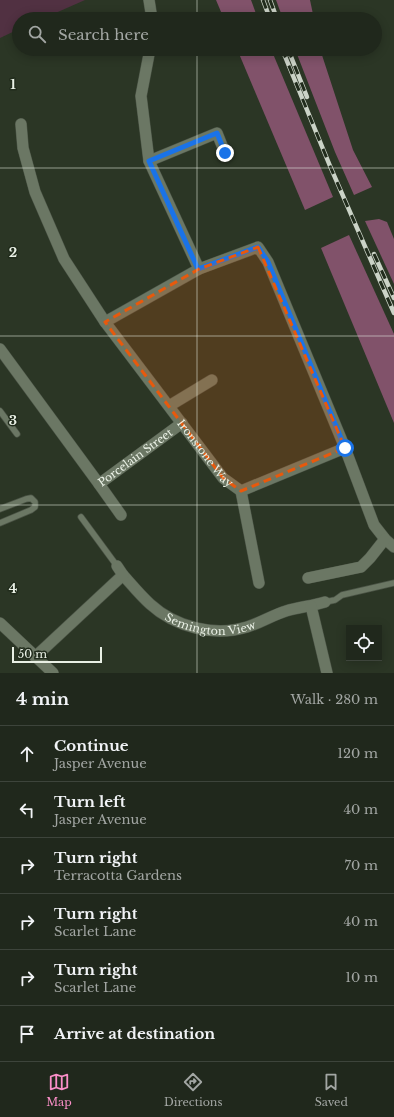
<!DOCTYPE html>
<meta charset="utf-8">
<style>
:root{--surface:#20281c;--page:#283025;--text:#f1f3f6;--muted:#a2a6a3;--line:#3d443b;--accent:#fa8fc8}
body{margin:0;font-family:"Libre Baskerville",serif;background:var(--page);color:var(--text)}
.controls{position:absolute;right:12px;bottom:12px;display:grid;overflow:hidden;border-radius:0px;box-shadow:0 2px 10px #0003}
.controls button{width:36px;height:36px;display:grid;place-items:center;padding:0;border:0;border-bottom:1px solid var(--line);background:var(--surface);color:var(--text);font:20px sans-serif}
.scale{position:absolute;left:12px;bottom:10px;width:90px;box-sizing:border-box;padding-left:4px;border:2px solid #e9f0e5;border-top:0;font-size:11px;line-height:14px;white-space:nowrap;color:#e9f0e5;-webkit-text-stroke:3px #212c1c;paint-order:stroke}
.stop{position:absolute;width:12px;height:12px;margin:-9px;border:3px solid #1a73e8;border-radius:50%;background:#fff}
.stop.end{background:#1a73e8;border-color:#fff;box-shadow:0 1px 4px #0008}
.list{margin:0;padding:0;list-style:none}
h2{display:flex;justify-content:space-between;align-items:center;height:52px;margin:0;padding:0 16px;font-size:17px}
h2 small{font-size:13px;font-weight:400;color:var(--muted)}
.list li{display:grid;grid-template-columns:26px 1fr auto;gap:12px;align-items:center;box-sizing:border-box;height:56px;padding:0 16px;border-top:1px solid var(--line)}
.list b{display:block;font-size:15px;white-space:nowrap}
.list p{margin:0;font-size:13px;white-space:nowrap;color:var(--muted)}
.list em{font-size:13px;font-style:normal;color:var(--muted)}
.icon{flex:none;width:22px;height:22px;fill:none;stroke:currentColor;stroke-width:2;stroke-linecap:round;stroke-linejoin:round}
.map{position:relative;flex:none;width:394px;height:673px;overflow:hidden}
.search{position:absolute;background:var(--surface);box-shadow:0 2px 10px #0003;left:12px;right:12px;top:12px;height:44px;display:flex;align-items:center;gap:10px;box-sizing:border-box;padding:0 14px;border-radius:22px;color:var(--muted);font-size:15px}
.sheet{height:388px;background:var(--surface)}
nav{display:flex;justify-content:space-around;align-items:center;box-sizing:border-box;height:56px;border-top:1px solid var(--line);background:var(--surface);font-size:11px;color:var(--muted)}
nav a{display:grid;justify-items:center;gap:2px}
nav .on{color:var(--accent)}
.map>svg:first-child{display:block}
.green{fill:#513142}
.forest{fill:#81526a}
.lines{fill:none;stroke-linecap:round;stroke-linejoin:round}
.service-casing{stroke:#4b5446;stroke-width:7}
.minor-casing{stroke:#4b5446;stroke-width:12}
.service{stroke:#6b7764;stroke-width:5.5}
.minor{stroke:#6b7764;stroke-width:11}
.rail-casing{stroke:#cbd3c7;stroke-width:4.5}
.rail{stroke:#212c1c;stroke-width:3;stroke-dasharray:9;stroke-linecap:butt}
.route{stroke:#1a73e8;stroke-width:5}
.marked{fill:#e8590c;fill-opacity:0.2;stroke:#e8590c;stroke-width:3;stroke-dasharray:8 5;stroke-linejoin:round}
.grid{fill:none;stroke:#e9f0e5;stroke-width:1;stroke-opacity:0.55}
.labels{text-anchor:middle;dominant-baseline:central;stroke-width:3;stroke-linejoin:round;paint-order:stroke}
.street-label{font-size:11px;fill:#e9f0e5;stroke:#212c1c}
.grid-label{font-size:13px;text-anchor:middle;font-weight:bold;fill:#e9f0e5;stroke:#212c1c;stroke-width:3;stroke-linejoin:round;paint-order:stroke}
</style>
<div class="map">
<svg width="394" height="673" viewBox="0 0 394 673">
<rect width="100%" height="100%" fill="#2b3625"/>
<path class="green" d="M 0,0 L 85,0 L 42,19 L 19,19 L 19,29 L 0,38 Z"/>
<g class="forest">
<path d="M 216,0 L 251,0 L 258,19 L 224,19 Z"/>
<path d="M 276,0 L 310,0 L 314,19 L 283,19 Z"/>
<path d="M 237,49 L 271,49 L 333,197 L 305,210 Z"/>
<path d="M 295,49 L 320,49 L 353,150 L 372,187 L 354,195 L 335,152 Z"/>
<path d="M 379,219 L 387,222 L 394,239 L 394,284 L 365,221 Z"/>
<path d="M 349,235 L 394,334 L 394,423 L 321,248 Z"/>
</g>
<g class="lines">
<g class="service-casing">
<g id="service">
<path d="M 0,411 L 17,434"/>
<path d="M 0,509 L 26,499 L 31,498 L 35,502 L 35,507 L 31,510 L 0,523"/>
<path d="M 81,517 L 117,566"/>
<path d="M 325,602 L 335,600 L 342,595 L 394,583"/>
</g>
</g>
<g class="minor-casing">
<g id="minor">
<path d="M 149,0 L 152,19"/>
<path id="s1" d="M 21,124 L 23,148 L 35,192 L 64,259 L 105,322 L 223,478 L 241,491 L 345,448"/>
<path d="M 149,161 L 217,133 L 225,153"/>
<path d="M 199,269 L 258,247 L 268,262 L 345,448 L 374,525 L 385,539 L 394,547"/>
<path d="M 105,322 L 199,269 L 149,161 L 141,96 L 150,49"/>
<path d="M 0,349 L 99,484"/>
<path d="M 169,406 L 212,380"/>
<path d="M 241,491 L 259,583"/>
<path id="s2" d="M 121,515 L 99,484 L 182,423"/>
<path id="s3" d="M 123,575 C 132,585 140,595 150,604 C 175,627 214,637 247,627 C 260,623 273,615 286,611 C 299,607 312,606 325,602"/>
<path d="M 308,578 L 361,567 L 370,558 L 385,539"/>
<path d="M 311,606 L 327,673"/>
<path d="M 0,623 L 53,673"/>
<path d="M 35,657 L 123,575 L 117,566"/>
</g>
</g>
<use href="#service" class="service"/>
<use href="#minor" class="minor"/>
<g class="rail-casing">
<g id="rail">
<path d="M 263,0 L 270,19"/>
<path d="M 270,0 L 277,19"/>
<path d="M 282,49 L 330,166 L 394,313"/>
<path d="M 288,49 L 307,97"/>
<path d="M 374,254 L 394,298"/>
</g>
</g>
<use href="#rail" class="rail"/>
</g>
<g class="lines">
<path class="route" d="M 225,153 L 217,133 L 149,161 L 198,269 L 258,247 L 268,262 L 345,448"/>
</g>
<path class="marked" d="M 258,247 L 345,448 L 241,491 L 223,478 L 105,322 L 199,269 Z"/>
<path class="grid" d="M 197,0 L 197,19M 197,49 L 197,673M 0,168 L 394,168M 0,336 L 394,336M 0,505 L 394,505"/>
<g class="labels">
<g class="street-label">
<text stroke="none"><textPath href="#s1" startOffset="383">Ironstone Way</textPath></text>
<text stroke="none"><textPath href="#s2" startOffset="83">Porcelain Street</textPath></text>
<text stroke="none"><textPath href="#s3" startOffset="106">Semington View</textPath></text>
</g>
</g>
<g class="grid-label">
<text x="13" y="89">1</text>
<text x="13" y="257">2</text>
<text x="13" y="425">3</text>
<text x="13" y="593">4</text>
</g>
</svg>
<div class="controls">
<button><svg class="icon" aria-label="locate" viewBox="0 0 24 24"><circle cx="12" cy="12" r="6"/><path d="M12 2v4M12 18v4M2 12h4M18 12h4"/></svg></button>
</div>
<div class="scale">50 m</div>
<div class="stop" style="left:345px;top:448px"></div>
<div class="stop end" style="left:225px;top:153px"></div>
<div class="search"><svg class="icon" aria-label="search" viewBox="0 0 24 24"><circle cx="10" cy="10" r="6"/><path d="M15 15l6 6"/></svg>Search here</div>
</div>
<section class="sheet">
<h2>4 min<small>Walk · 280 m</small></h2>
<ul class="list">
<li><svg class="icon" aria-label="ahead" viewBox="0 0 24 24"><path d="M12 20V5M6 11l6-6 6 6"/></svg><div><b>Continue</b><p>Jasper Avenue</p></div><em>120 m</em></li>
<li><svg class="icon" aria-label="left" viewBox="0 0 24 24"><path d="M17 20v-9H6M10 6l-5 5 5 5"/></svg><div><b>Turn left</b><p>Jasper Avenue</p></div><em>40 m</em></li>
<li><svg class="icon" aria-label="right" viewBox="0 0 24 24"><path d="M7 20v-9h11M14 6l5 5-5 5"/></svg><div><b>Turn right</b><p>Terracotta Gardens</p></div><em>70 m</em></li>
<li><svg class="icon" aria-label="right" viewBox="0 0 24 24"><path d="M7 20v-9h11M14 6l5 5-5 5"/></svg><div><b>Turn right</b><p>Scarlet Lane</p></div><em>40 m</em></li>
<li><svg class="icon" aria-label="right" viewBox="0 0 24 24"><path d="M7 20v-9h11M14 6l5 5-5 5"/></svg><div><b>Turn right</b><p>Scarlet Lane</p></div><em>10 m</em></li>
<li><svg class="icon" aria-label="arrive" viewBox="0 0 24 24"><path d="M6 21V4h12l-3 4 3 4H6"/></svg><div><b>Arrive at destination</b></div></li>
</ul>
</section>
<nav>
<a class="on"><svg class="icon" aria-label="map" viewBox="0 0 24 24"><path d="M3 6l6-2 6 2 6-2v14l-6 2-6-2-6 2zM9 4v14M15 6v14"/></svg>Map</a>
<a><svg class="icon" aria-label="directions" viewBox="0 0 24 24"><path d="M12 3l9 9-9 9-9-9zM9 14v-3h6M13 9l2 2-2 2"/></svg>Directions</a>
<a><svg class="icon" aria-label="saved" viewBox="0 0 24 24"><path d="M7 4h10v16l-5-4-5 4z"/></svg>Saved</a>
</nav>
